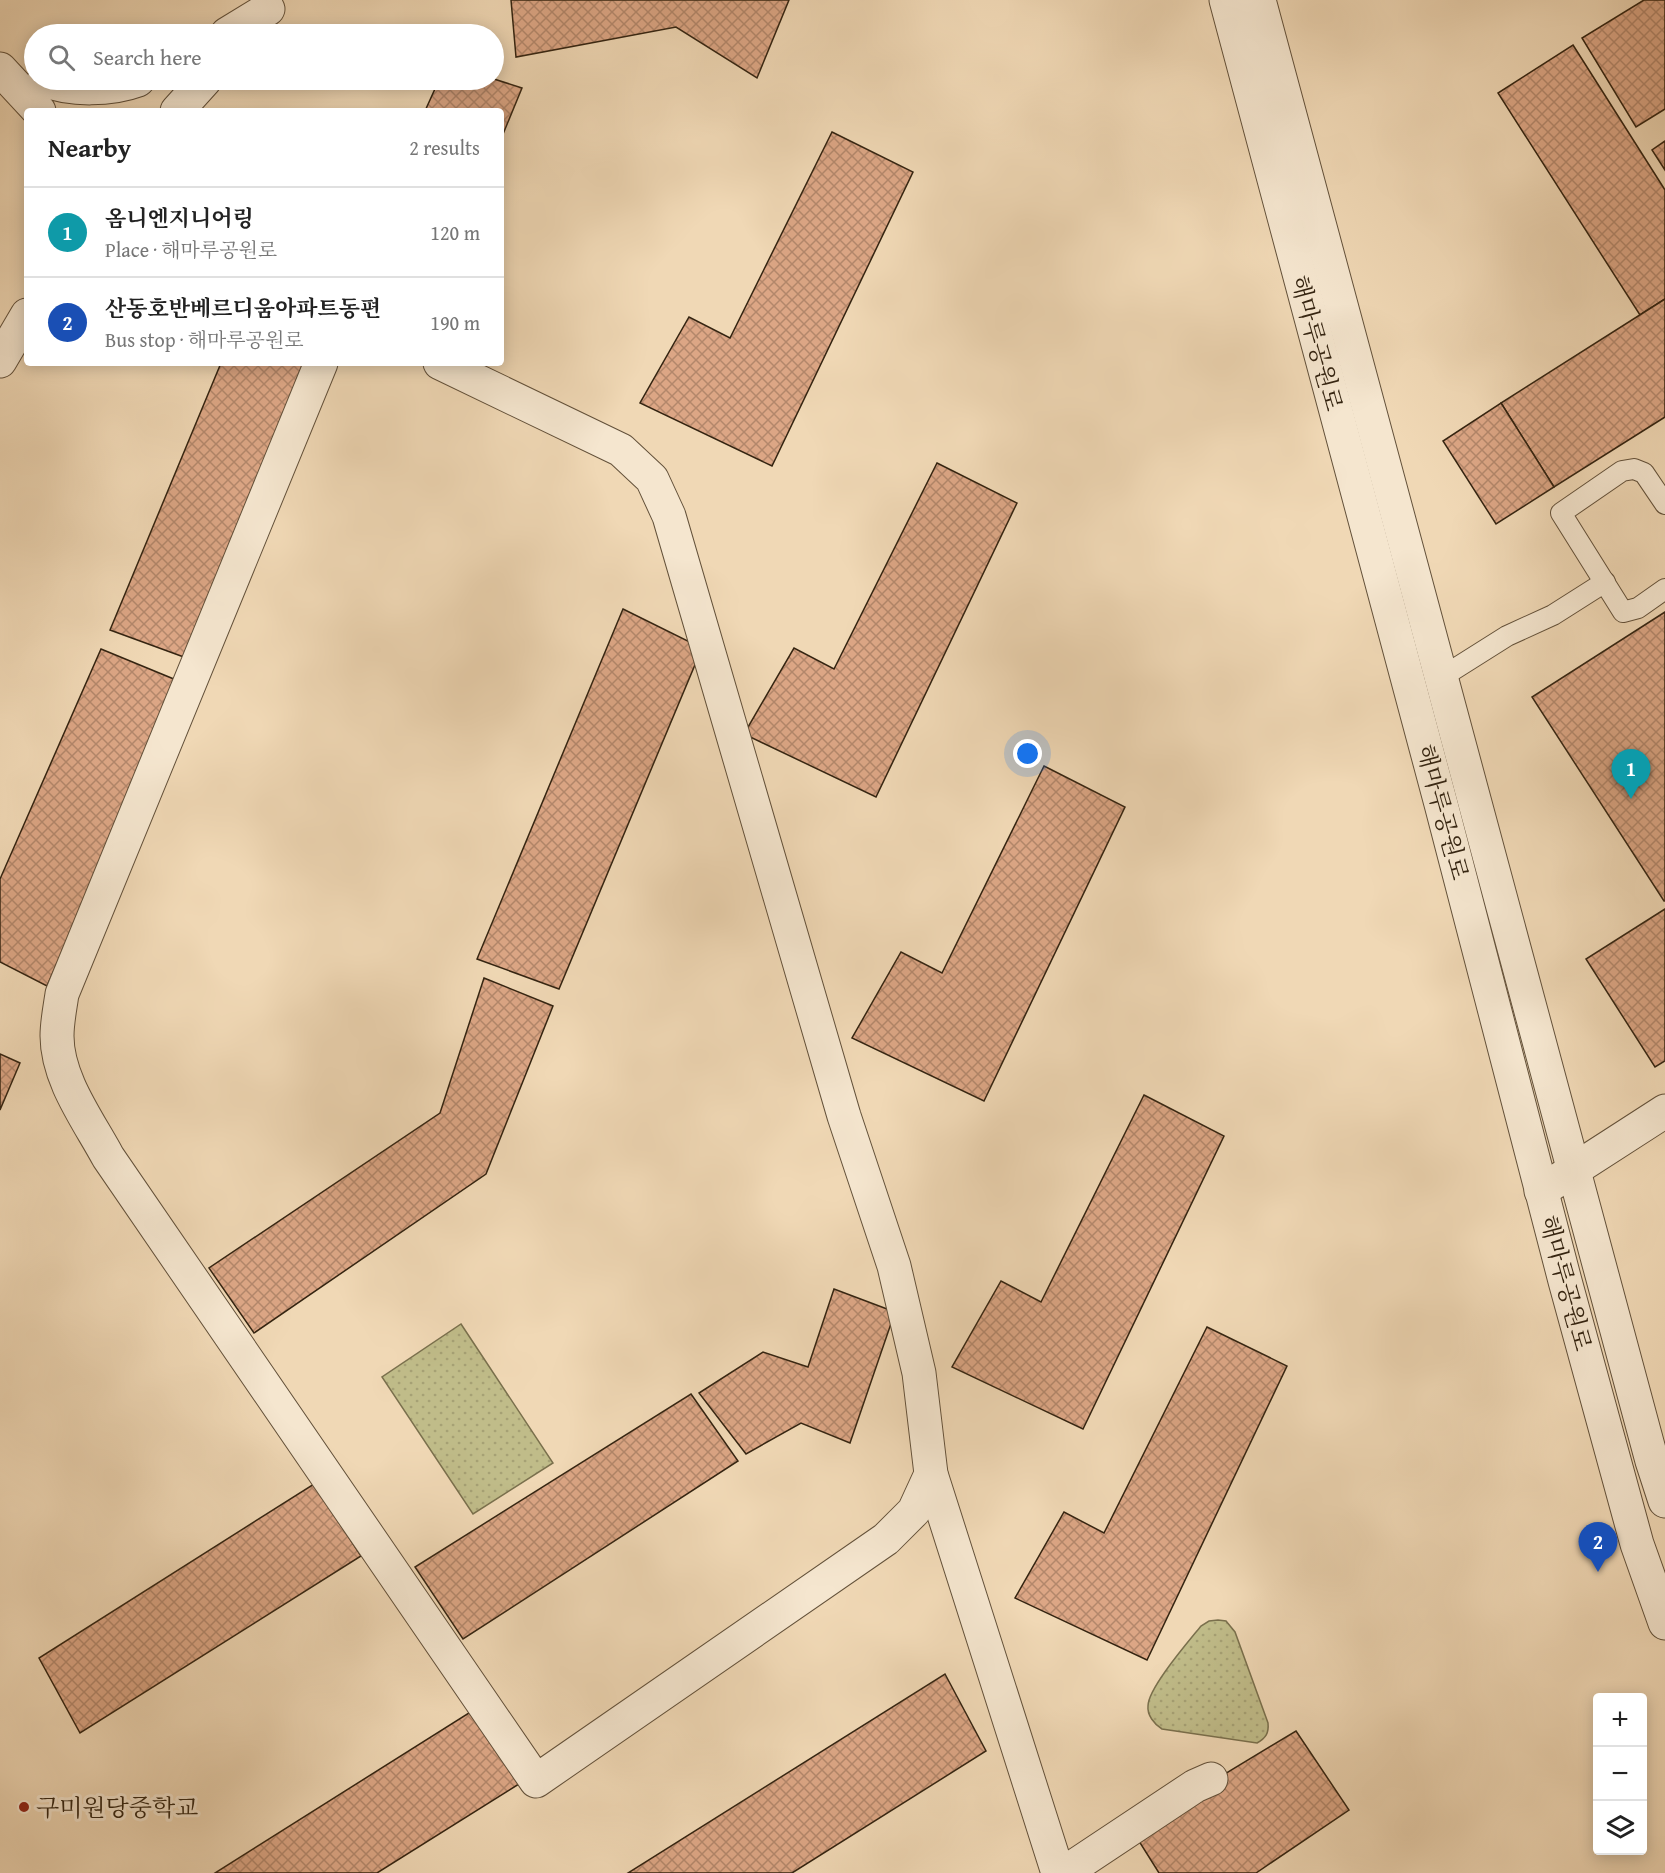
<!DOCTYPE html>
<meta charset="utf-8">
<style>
:root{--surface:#fff;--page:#f2f2f2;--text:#222;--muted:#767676;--line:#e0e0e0;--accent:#8f2418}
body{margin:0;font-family:"Gentium Book Plus","Noto Serif KR",serif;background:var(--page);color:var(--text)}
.controls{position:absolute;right:18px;bottom:18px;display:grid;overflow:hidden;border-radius:6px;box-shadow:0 3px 15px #0003}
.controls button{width:54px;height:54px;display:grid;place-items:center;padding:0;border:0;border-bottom:2px solid var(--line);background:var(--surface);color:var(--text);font:30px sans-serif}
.you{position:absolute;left:1028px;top:754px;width:21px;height:21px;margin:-15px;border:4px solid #fff;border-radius:50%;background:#1a73e8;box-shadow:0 0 0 9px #1a73e833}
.badge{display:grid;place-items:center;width:39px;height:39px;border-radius:50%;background:var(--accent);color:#fff;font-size:20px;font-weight:700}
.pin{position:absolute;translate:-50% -50px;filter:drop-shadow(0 2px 3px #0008)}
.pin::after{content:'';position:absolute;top:32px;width:21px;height:18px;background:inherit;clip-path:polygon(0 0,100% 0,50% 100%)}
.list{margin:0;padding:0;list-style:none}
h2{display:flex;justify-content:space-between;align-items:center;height:78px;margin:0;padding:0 24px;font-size:26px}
h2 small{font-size:20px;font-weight:400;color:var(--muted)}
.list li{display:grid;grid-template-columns:39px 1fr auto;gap:18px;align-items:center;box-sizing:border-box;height:90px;padding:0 24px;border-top:2px solid var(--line)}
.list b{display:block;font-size:22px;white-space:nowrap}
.list p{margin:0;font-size:20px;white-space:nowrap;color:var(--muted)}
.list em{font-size:20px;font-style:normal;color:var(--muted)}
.icon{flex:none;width:33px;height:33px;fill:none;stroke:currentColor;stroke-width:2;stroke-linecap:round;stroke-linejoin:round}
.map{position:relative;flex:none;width:1665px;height:1873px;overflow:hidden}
.search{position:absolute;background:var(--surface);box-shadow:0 3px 15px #0003;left:24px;top:24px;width:480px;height:66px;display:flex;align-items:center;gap:15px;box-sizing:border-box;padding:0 21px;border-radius:33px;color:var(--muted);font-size:22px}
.panel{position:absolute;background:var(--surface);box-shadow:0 3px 15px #0003;left:24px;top:108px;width:480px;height:258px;border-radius:6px}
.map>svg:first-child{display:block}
.green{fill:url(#green-dots);stroke:#7a704d;stroke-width:1.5}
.building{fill:url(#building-cross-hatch);stroke:#342411;stroke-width:1.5}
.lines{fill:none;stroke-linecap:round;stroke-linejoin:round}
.service-casing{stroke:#63513a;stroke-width:22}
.minor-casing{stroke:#63513a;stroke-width:35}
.tertiary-casing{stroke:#63513a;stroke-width:35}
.service{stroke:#f5e6cf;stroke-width:20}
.minor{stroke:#f5e6cf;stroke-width:33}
.tertiary{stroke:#f5e6cf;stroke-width:33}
.poi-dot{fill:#8f2418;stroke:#f5e6cf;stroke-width:2}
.labels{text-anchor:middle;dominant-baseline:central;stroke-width:6;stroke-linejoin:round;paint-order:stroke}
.street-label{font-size:24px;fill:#342411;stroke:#f5e6cf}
.poi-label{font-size:24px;fill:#342411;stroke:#f5e6cf;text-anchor:start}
</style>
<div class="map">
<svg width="1665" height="1873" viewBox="0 0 1665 1873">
<defs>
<pattern id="green-dots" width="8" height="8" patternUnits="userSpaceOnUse" patternTransform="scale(1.5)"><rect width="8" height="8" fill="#c0bc89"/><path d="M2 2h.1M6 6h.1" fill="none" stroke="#a6a175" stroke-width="1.8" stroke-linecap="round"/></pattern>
<pattern id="building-cross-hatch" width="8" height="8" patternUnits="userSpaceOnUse" patternTransform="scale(1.5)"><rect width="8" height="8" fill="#dca685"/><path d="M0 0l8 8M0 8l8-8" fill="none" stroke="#b3876b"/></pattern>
</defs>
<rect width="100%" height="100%" fill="#f0d8b5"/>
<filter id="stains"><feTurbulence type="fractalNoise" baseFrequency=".00333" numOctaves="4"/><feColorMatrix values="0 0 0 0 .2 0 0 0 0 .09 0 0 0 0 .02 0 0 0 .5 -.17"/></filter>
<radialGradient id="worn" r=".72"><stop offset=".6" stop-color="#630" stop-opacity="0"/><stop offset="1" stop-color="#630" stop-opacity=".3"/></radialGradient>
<g class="green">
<path d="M 461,1324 L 553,1463 L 473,1514 L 382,1377 Z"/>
<path d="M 1218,1620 L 1226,1621 L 1235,1632 L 1268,1723 C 1269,1733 1266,1738 1257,1743 L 1162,1729 C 1154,1724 1147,1715 1148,1706 C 1148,1688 1189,1641 1201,1626 L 1209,1621 Z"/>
</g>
<g class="building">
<path d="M 511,0 L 789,0 L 757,78 L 676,27 L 516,57 Z"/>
<path d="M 1644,0 L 1665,0 L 1665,109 L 1636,127 L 1582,38 Z"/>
<path d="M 1573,45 L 1665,190 L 1665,299 L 1640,315 L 1498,93 Z"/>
<path d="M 494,79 L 522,88 L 501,139 L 501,111 L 425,111 L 439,80 Z"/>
<path d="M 832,132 L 913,172 L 772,466 L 640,403 L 689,317 L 730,338 Z"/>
<path d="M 1665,141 L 1665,170 L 1652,150 Z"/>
<path d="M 1665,299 L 1665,417 L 1554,487 L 1501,403 Z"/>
<path d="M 221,363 L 316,363 L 192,660 L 110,630 Z"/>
<path d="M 1501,403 L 1554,487 L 1496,524 L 1443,441 Z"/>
<path d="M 937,463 L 1017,503 L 876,797 L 744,734 L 794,648 L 834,669 Z"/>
<path d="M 623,609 L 702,648 L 559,989 L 477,959 Z"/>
<path d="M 1665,612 L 1665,901 L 1664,901 L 1532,697 Z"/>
<path d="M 101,649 L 181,682 L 47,986 L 0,962 L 0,879 Z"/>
<path d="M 1044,766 L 1125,807 L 984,1101 L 852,1038 L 901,952 L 942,973 Z"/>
<path d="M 1665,909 L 1665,1061 L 1655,1067 L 1586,959 Z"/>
<path d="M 484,978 L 553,1006 L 486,1174 L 254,1333 L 209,1268 L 440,1113 Z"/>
<path d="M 0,1054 L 20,1063 L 0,1110 Z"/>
<path d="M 1144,1095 L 1224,1136 L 1083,1429 L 952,1367 L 1001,1281 L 1041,1302 Z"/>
<path d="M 834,1289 L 895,1312 L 850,1443 L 801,1423 L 746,1454 L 699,1393 L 763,1352 L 808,1367 Z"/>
<path d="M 1207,1327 L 1287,1366 L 1147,1660 L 1015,1598 L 1064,1512 L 1104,1533 Z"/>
<path d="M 691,1394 L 738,1461 L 463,1639 L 415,1567 Z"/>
<path d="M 314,1484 L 361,1556 L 80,1733 L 39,1658 Z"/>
<path d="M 945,1674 L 986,1751 L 792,1873 L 628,1873 Z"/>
<path d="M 472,1711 L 519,1784 L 377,1873 L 215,1873 Z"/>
<path d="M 1296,1731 L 1349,1810 L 1256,1873 L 1159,1873 L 1132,1830 Z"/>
</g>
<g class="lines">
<g class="service-casing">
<g id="service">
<path d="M 1665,504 L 1644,473 L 1634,469 L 1622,471 L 1561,513 L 1623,612 L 1638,608 L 1665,589"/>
<path d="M 1442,677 L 1507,636 L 1553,615 L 1605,582"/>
</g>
</g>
<g class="minor-casing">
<g id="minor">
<path d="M 321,363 L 62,994 C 60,1008 57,1022 57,1036 C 57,1079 88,1120 108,1157 L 536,1781 L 886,1539 L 914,1511 L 931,1474"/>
<path d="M 440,363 L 621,450 L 652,479 L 669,516 L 844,1116 L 894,1266 L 919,1373 L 931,1474 L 1058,1873"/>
<path d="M 1541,1191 L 1665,1111"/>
<path d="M 1064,1873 L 1195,1786 L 1211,1779"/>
</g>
</g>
<g class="tertiary-casing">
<g id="tertiary">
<path d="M 1226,0 L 1441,804 L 1565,1281 L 1637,1544 L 1665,1623"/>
<path d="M 1259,0 L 1652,1461 L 1665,1501"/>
<path d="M 227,34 L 268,9"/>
<path d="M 0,69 L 39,111"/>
<path d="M 44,80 C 71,91 111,90 138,80"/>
<path d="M 177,111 L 205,80"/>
<path d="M 0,361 L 27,315"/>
</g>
</g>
<use href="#service" class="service"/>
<use href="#minor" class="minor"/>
<use href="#tertiary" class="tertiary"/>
</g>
<circle class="poi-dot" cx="24" cy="1807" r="6"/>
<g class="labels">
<g class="street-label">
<text transform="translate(1317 343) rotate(75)">해마루공원로</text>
<text transform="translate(1443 812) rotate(75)">해마루공원로</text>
<text transform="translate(1566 1283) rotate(75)">해마루공원로</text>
</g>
<g class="poi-label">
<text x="36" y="1807">구미원당중학교</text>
</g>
</g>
<rect width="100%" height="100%" filter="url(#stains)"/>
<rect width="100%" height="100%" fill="url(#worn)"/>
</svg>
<div class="controls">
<button>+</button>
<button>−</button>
<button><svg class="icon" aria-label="layers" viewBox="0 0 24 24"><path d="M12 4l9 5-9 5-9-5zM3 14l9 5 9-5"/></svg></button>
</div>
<div class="you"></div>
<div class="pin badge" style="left:1631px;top:799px;background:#0f9aa8">1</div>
<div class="pin badge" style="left:1598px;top:1572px;background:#1a4fb4">2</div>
<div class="search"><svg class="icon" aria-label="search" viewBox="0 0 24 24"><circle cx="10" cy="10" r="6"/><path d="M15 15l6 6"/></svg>Search here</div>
<section class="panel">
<h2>Nearby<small>2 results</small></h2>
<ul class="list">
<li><span class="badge" style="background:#0f9aa8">1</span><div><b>옴니엔지니어링</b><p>Place · 해마루공원로</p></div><em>120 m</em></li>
<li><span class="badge" style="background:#1a4fb4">2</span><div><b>산동호반베르디움아파트동편</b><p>Bus stop · 해마루공원로</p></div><em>190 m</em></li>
</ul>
</section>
</div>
